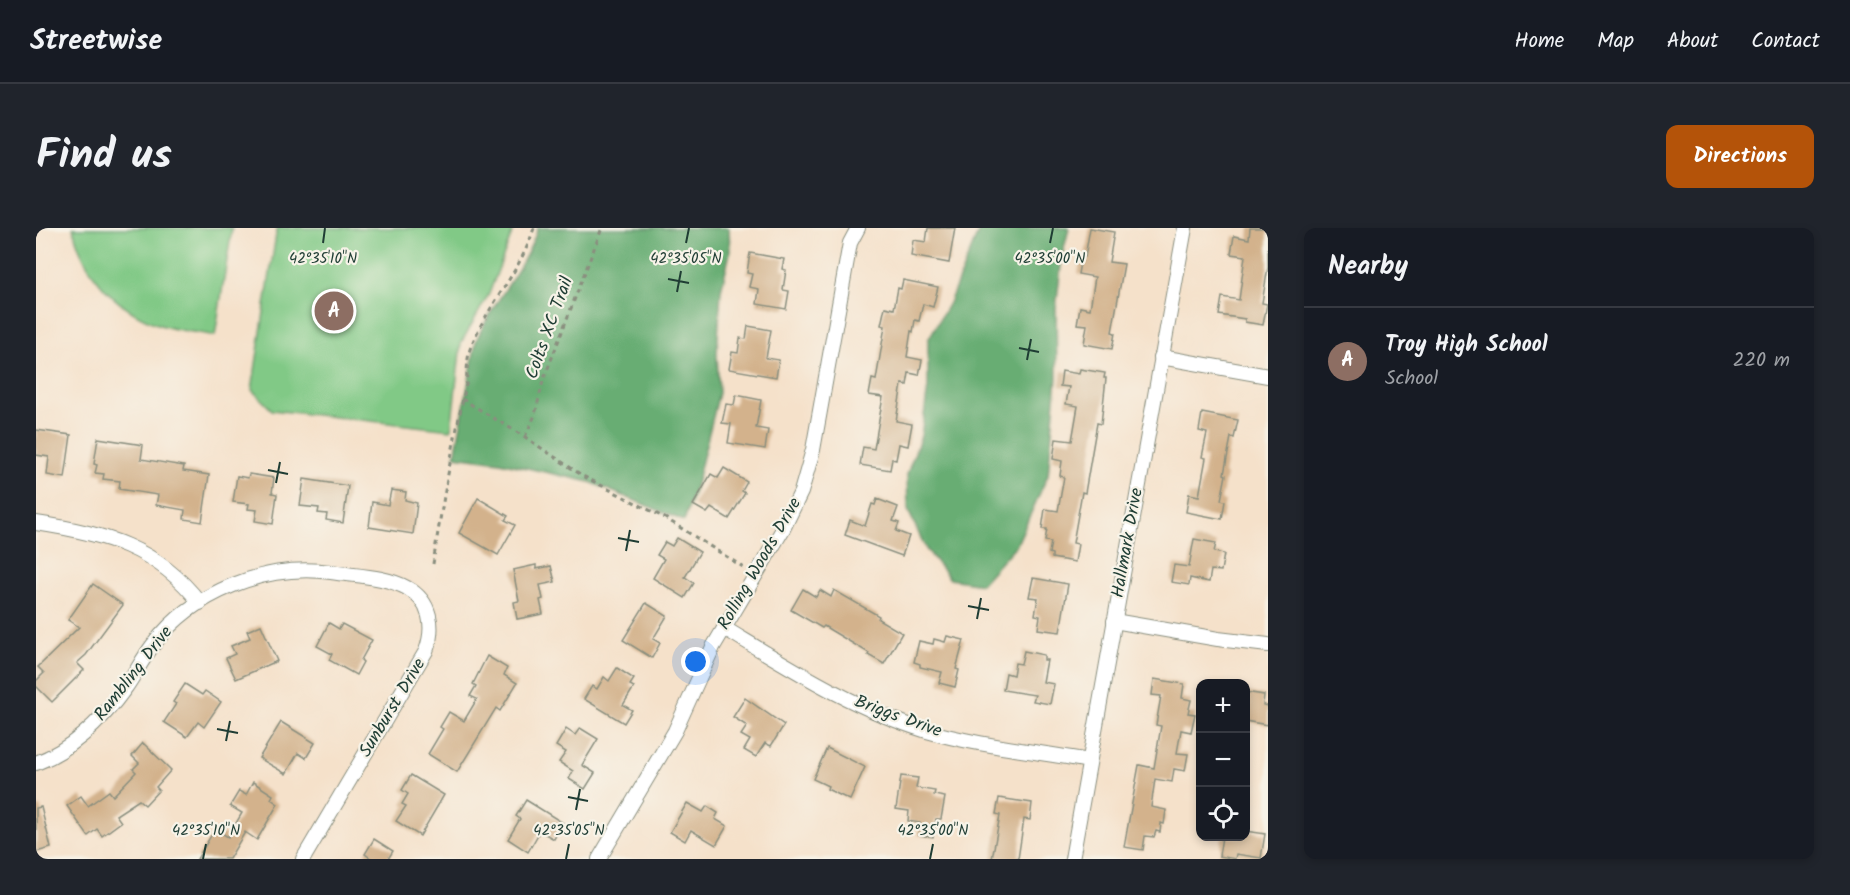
<!DOCTYPE html>
<meta charset="utf-8">
<style>
:root{--surface:#171b24;--page:#20242c;--text:#f1f3f6;--muted:#9ea1a6;--line:#363941;--accent:#b45309}
body{margin:0;font-family:Kalam,sans-serif;background:var(--page);color:var(--text)}
.controls{position:absolute;right:18px;bottom:18px;display:grid;overflow:hidden;border-radius:12px;box-shadow:0 3px 9px #0003}
.controls button{width:54px;height:54px;display:grid;place-items:center;padding:0;border:0;border-bottom:2px solid var(--line);background:var(--surface);color:var(--text);font:30px sans-serif}
.you{position:absolute;left:660px;top:434px;width:21px;height:21px;margin:-15px;border:4px solid #fff;border-radius:50%;background:#1a73e8;box-shadow:0 0 0 9px #1a73e833}
.badge{display:grid;place-items:center;width:39px;height:39px;border-radius:50%;background:var(--accent);color:#fff;font-size:20px;font-weight:700}
.pin{position:absolute;translate:-50% -50%;border:3px solid #fff;box-shadow:0 2px 6px #0006}
.list{margin:0;padding:0;list-style:none}
h2{display:flex;justify-content:space-between;align-items:center;height:78px;margin:0;padding:0 24px;font-size:26px}
h2 small{font-size:20px;font-weight:400;color:var(--muted)}
.list li{display:grid;grid-template-columns:39px 1fr auto;gap:18px;align-items:center;box-sizing:border-box;height:108px;padding:0 24px;border-top:2px solid var(--line)}
.list b{display:block;font-size:22px;white-space:nowrap}
.list p{margin:0;font-size:20px;white-space:nowrap;color:var(--muted)}
.list em{font-size:20px;font-style:normal;color:var(--muted)}
.icon{flex:none;width:33px;height:33px;fill:none;stroke:currentColor;stroke-width:2;stroke-linecap:round;stroke-linejoin:round}
.map{position:relative;flex:none;width:1232px;height:631px;overflow:hidden;border-radius:12px}
header{display:flex;align-items:center;gap:36px;box-sizing:border-box;height:84px;padding:0 30px;background:var(--surface);border-bottom:2px solid var(--line)}
header strong{font-size:28px}
nav{display:flex;gap:33px;margin-inline-start:auto;font-size:21px}
.intro{display:flex;align-items:center;justify-content:space-between;box-sizing:border-box;height:144px;padding:0 36px}
h1{margin:0;font-size:42px}
.button{padding:15px 27px;border-radius:12px;background:var(--accent);color:#fff;font-size:21px;font-weight:700}
main{display:flex;gap:36px;padding:0 36px}
aside{flex:1;background:var(--surface);border-radius:12px;box-shadow:0 3px 9px #0003}
.map>svg:first-child{display:block}
.green{fill:#81c986;stroke:#50835d;stroke-width:1.5}
.forest{fill:#68ad73;stroke:#447554;stroke-width:1.5}
.building{fill:#d3b28c}
.lines{fill:none;stroke-linecap:round;stroke-linejoin:round}
.minor-casing{stroke:#8a8f7f;stroke-width:16}
.path{stroke:#8a8f7f;stroke-width:3;stroke-dasharray:4.5 4.5;stroke-linecap:butt}
.minor{stroke:#fff;stroke-width:14}
.ticks{fill:none;stroke:#1f3d34;stroke-width:2}
.labels{text-anchor:middle;dominant-baseline:central;stroke-width:4.5;stroke-linejoin:round;paint-order:stroke}
.street-label{font-size:18px;fill:#1f3d34;stroke:#f7f3e8}
.ticks-label{font-size:15px;text-anchor:middle;fill:#1f3d34;stroke:#f7f3e8;stroke-width:4.5;stroke-linejoin:round;paint-order:stroke}
</style>
<header>
<strong>Streetwise</strong>
<nav><a>Home</a><a>Map</a><a>About</a><a>Contact</a></nav>
</header>
<div class="intro"><h1>Find us</h1><a class="button">Directions</a></div>
<main>
<div class="map">
<svg width="1232" height="631" viewBox="0 0 1232 631">
<rect width="100%" height="100%" fill="#f7f3e8"/>
<filter id="ink" filterUnits="userSpaceOnUse"><feTurbulence type="fractalNoise" baseFrequency=".0167" numOctaves="2"/><feDisplacementMap in="SourceGraphic" scale="12" xChannelSelector="R" yChannelSelector="G"/><feConvolveMatrix kernelMatrix="1 2 1 2 8 2 1 2 1" color-interpolation-filters="sRGB"/></filter>
<filter id="wash" filterUnits="userSpaceOnUse"><feTurbulence type="fractalNoise" baseFrequency=".008" numOctaves="4" result="noise"/><feDisplacementMap in="SourceGraphic" scale="24" xChannelSelector="R" yChannelSelector="G"/><feGaussianBlur stdDeviation="1.35" result="paint"/><feColorMatrix in="noise" values="0 0 0 0 0 0 0 0 0 0 0 0 0 0 0 0 0 1.4 0 .05"/><feComposite in="paint" operator="in"/></filter>
<g filter="url(#wash)">
<rect width="100%" height="100%" fill="#f5e1ca"/>
<g class="green">
<path d="M 37,0 L 196,0 L 179,108 C 161,104 141,103 124,97 C 80,82 47,45 37,0 Z"/>
<path d="M 241,0 L 478,0 L 453,66 L 425,115 L 415,202 L 236,182 L 216,162 Z"/>
</g>
<g class="forest">
<path d="M 502,0 L 693,0 L 694,25 L 685,62 L 681,126 L 683,165 L 660,257 L 648,293 L 554,254 L 464,234 L 419,228 L 440,113 C 457,73 488,42 502,0 Z"/>
<path d="M 944,0 L 1033,0 L 1026,29 L 1020,80 L 1021,150 L 1012,247 L 981,316 L 945,356 L 914,351 L 890,321 L 872,282 L 871,246 L 885,208 L 892,159 L 892,112 L 913,75 Z"/>
</g>
<g id="blocks">
<g class="building">
<path d="M 892,0 L 919,0 L 913,35 L 875,28 L 877,12 L 890,14 Z"/>
<path d="M 1054,0 L 1078,4 L 1073,34 L 1088,36 L 1076,104 L 1079,105 L 1076,121 L 1048,116 L 1051,97 L 1041,96 L 1044,79 L 1054,81 L 1059,49 L 1042,46 L 1045,29 L 1049,29 Z"/>
<path d="M 1214,0 L 1232,0 L 1232,39 L 1226,75 L 1231,76 L 1227,97 L 1209,94 L 1209,91 L 1183,87 L 1186,69 L 1203,72 L 1209,28 L 1195,26 L 1198,8 L 1213,11 Z"/>
<path d="M 714,25 L 748,31 L 746,41 L 750,42 L 747,62 L 753,63 L 750,81 L 721,76 L 723,61 L 713,59 L 716,46 L 711,45 Z"/>
<path d="M 867,52 L 902,59 L 897,79 L 887,76 L 883,93 L 879,92 L 877,104 L 875,103 L 871,129 L 886,132 L 883,147 L 873,145 L 871,157 L 866,156 L 860,193 L 876,196 L 872,218 L 863,216 L 860,232 L 856,231 L 854,242 L 824,237 L 827,219 L 838,221 L 847,169 L 833,167 L 836,151 L 840,152 L 849,98 L 845,97 L 849,79 L 858,81 L 862,60 L 865,61 Z"/>
<path d="M 712,98 L 735,102 L 730,130 L 743,132 L 740,149 L 693,141 L 696,124 L 702,125 L 704,110 L 710,111 Z"/>
<path d="M 1044,141 L 1069,145 L 1068,150 L 1070,150 L 1065,196 L 1061,195 L 1049,265 L 1046,264 L 1037,315 L 1042,316 L 1039,334 L 1016,330 L 1016,326 L 1013,325 L 1015,314 L 1009,313 L 1011,301 L 1006,301 L 1009,281 L 1022,283 L 1028,249 L 1024,248 L 1026,233 L 1017,231 L 1020,211 L 1036,213 L 1042,178 L 1030,176 L 1033,159 L 1024,158 L 1026,143 L 1043,146 Z"/>
<path d="M 700,167 L 725,172 L 720,200 L 732,202 L 729,221 L 692,215 L 695,196 L 686,195 L 690,176 L 698,177 Z"/>
<path d="M 1166,185 L 1202,192 L 1198,210 L 1195,209 L 1188,246 L 1190,247 L 1185,272 L 1189,273 L 1186,291 L 1150,284 L 1153,266 L 1163,268 L 1170,230 L 1166,229 L 1171,205 L 1163,203 Z"/>
<path d="M 0,202 L 35,207 L 29,250 L 11,247 L 13,229 L 0,227 Z"/>
<path d="M 62,210 L 107,217 L 105,231 L 148,238 L 147,243 L 173,247 L 166,294 L 148,291 L 149,282 L 120,277 L 122,267 L 83,261 L 84,253 L 67,251 L 68,246 L 59,245 L 61,237 L 58,236 Z"/>
<path d="M 688,240 L 711,254 L 706,263 L 709,265 L 693,291 L 675,280 L 671,285 L 657,277 L 675,246 L 682,250 Z"/>
<path d="M 213,246 L 238,250 L 236,265 L 241,266 L 237,296 L 219,293 L 221,282 L 212,281 L 213,276 L 197,274 L 201,248 L 212,250 Z"/>
<path d="M 268,251 L 312,258 L 307,295 L 290,292 L 291,286 L 282,285 L 283,280 L 264,278 Z"/>
<path d="M 355,262 L 370,264 L 369,272 L 381,275 L 377,306 L 333,299 L 336,274 L 352,277 Z"/>
<path d="M 442,270 L 472,288 L 469,292 L 479,297 L 462,327 L 423,305 Z"/>
<path d="M 841,271 L 862,279 L 857,293 L 863,295 L 860,303 L 873,308 L 866,328 L 809,307 L 814,292 L 829,298 L 836,276 L 839,277 Z"/>
<path d="M 641,310 L 664,324 L 649,349 L 658,355 L 649,370 L 617,350 L 628,331 L 621,327 L 629,314 L 636,318 Z"/>
<path d="M 1158,311 L 1180,315 L 1178,324 L 1188,326 L 1185,343 L 1175,342 L 1173,354 L 1154,350 L 1153,357 L 1135,354 L 1138,337 L 1153,339 Z"/>
<path d="M 500,337 L 500,341 L 515,338 L 519,354 L 504,357 L 507,371 L 504,372 L 507,386 L 481,391 L 478,374 L 483,373 L 477,342 Z"/>
<path d="M 997,350 L 1032,356 L 1024,404 L 1002,401 L 1004,388 L 999,387 L 1002,370 L 993,369 Z"/>
<path d="M 57,356 L 87,377 L 50,427 L 41,435 L 48,442 L 16,474 L 0,458 L 0,453 L 8,445 L 2,439 L 43,399 L 32,392 Z"/>
<path d="M 767,361 L 780,369 L 784,362 L 795,369 L 798,362 L 843,388 L 842,391 L 866,405 L 848,436 L 832,427 L 833,425 L 796,403 L 788,398 L 786,400 L 755,382 Z"/>
<path d="M 610,375 L 631,388 L 617,411 L 624,415 L 616,430 L 587,412 Z"/>
<path d="M 293,395 L 303,401 L 306,396 L 336,412 L 325,432 L 327,434 L 320,447 L 293,432 L 296,426 L 281,418 Z"/>
<path d="M 225,397 L 241,433 L 200,451 L 190,430 L 199,426 L 195,418 L 214,410 L 211,403 Z"/>
<path d="M 911,408 L 928,412 L 920,441 L 923,442 L 919,459 L 903,455 L 906,444 L 884,439 L 884,436 L 878,434 L 883,413 L 897,416 L 898,411 L 909,414 Z"/>
<path d="M 988,423 L 1008,427 L 1008,432 L 1011,432 L 1007,454 L 1018,456 L 1014,476 L 997,473 L 999,467 L 967,462 L 970,445 L 977,447 L 979,435 L 985,436 Z"/>
<path d="M 451,428 L 471,440 L 468,447 L 481,455 L 464,483 L 460,480 L 421,544 L 392,526 L 407,501 L 404,499 L 413,484 L 428,493 L 441,471 L 434,468 L 440,458 L 437,456 Z"/>
<path d="M 581,440 L 598,451 L 594,457 L 598,459 L 587,477 L 596,482 L 588,495 L 548,471 L 556,458 L 561,461 L 568,449 L 573,453 Z"/>
<path d="M 1118,451 L 1148,456 L 1146,470 L 1155,472 L 1152,485 L 1159,486 L 1155,504 L 1145,502 L 1141,525 L 1152,526 L 1149,543 L 1138,541 L 1136,554 L 1119,551 L 1115,579 L 1130,582 L 1128,596 L 1125,595 L 1124,604 L 1120,603 L 1118,609 L 1109,608 L 1107,622 L 1088,619 L 1103,537 L 1118,540 L 1125,498 L 1120,497 L 1125,468 L 1116,467 Z"/>
<path d="M 149,456 L 166,467 L 169,463 L 185,474 L 168,499 L 162,494 L 151,509 L 128,494 L 140,476 L 137,474 Z"/>
<path d="M 1209,464 L 1228,467 L 1227,477 L 1232,478 L 1232,497 L 1209,493 Z"/>
<path d="M 709,470 L 748,497 L 735,518 L 729,515 L 720,529 L 708,522 L 714,512 L 705,507 L 711,498 L 697,489 Z"/>
<path d="M 245,494 L 279,515 L 270,530 L 262,525 L 250,546 L 223,530 Z"/>
<path d="M 544,500 L 562,511 L 546,537 L 559,545 L 549,561 L 533,551 L 537,543 L 523,534 L 530,524 L 520,518 L 530,501 L 539,507 Z"/>
<path d="M 107,515 L 135,542 L 120,559 L 123,562 L 109,577 L 103,572 L 80,587 L 85,594 L 66,608 L 61,601 L 52,608 L 31,578 L 45,568 L 52,578 L 73,563 L 77,568 L 100,544 L 97,541 L 103,535 L 96,528 Z"/>
<path d="M 791,520 L 829,539 L 814,572 L 791,561 L 792,558 L 777,551 Z"/>
<path d="M 375,547 L 408,567 L 384,608 L 360,593 L 370,578 L 366,576 L 372,566 L 366,562 Z"/>
<path d="M 865,548 L 882,550 L 880,560 L 899,563 L 898,567 L 909,569 L 905,591 L 900,591 L 897,609 L 882,607 L 884,595 L 872,593 L 873,583 L 860,581 Z"/>
<path d="M 217,554 L 237,567 L 235,571 L 242,576 L 221,612 L 209,604 L 193,631 L 161,631 L 179,601 L 192,609 L 206,585 L 194,578 L 203,563 L 210,567 Z"/>
<path d="M 963,570 L 996,575 L 994,592 L 988,591 L 982,631 L 956,631 L 964,587 L 960,586 Z"/>
<path d="M 490,572 L 527,595 L 518,611 L 504,603 L 492,624 L 472,611 L 484,591 L 480,588 Z"/>
<path d="M 651,575 L 667,584 L 671,578 L 682,585 L 679,591 L 691,598 L 680,617 L 655,602 L 649,613 L 634,604 Z"/>
<path d="M 5,579 L 15,620 L 0,624 L 0,580 Z"/>
<path d="M 1209,603 L 1229,606 L 1225,630 L 1200,626 L 1199,631 L 1183,628 L 1186,609 L 1209,609 Z"/>
<path d="M 338,611 L 357,623 L 352,631 L 336,631 L 329,626 Z"/>
</g>
</g>
</g>
<g filter="url(#ink)">
<use href="#blocks" fill-opacity="0" stroke="#8a8f7f" stroke-width="1.5"/>
<g class="lines">
<g class="minor-casing">
<g id="minor">
<path d="M 1125,129 L 1232,148"/>
<path d="M 0,295 C 67,305 121,319 164,375"/>
<path d="M 1078,393 L 1182,411 L 1232,417"/>
<path d="M 688,400 C 753,439 818,481 891,503 C 943,518 1000,523 1053,533"/>
<path d="M 0,535 C 37,521 67,491 90,459 C 99,446 107,430 117,417 C 157,364 230,335 295,344 C 320,348 350,348 371,360 C 395,373 399,399 390,423 L 267,631"/>
<path d="M 563,631 L 639,503 L 677,419 L 747,301 L 765,264 L 777,222 L 814,15 L 822,0"/>
<path d="M 1036,631 L 1149,0"/>
</g>
</g>
<g class="path">
<path d="M 426,171 L 489,209 L 547,248 L 629,290 L 707,339"/>
<path d="M 489,209 L 499,187 L 507,153 L 566,0"/>
<path d="M 397,336 C 406,276 417,216 430,157 C 432,143 430,129 436,116 C 453,75 485,43 498,0"/>
</g>
<use href="#minor" class="minor"/>
</g>
</g>
<path class="ticks" d="M 287,15 L 289,0M 650,15 L 653,0M 1014,15 L 1017,0M 632,51 L 653,55M 641,64 L 645,43M 983,120 L 1003,124M 991,132 L 995,111M 232,242 L 252,246M 240,255 L 244,234M 582,310 L 603,314M 590,323 L 594,302M 932,378 L 953,382M 941,391 L 945,370M 181,501 L 202,505M 190,513 L 194,493M 532,569 L 552,573M 540,582 L 544,561M 167,631 L 170,616M 530,631 L 533,616M 894,631 L 897,616"/>
<g class="labels">
<g class="street-label">
<text transform="translate(514 100) rotate(-70)">Colts XC Trail</text>
<text transform="translate(1092 315) rotate(-80)">Hallmark Drive</text>
<text transform="translate(724 336) rotate(-60)">Rolling Woods Drive</text>
<text transform="translate(98 446) rotate(-52)">Rambling Drive</text>
<text transform="translate(357 480) rotate(-59)">Sunburst Drive</text>
<text transform="translate(862 489) rotate(20)">Briggs Drive</text>
</g>
</g>
<g class="ticks-label">
<text x="287" y="35">42°35'10"N</text>
<text x="650" y="35">42°35'05"N</text>
<text x="1014" y="35">42°35'00"N</text>
<text x="170" y="607">42°35'10"N</text>
<text x="533" y="607">42°35'05"N</text>
<text x="897" y="607">42°35'00"N</text>
</g>
</svg>
<div class="controls">
<button>+</button>
<button>−</button>
<button><svg class="icon" aria-label="locate" viewBox="0 0 24 24"><circle cx="12" cy="12" r="6"/><path d="M12 2v4M12 18v4M2 12h4M18 12h4"/></svg></button>
</div>
<div class="you"></div>
<div class="pin badge" style="left:298px;top:83px;background:#8d6e63">A</div>
</div>
<aside>
<h2>Nearby<small></small></h2>
<ul class="list">
<li><span class="badge" style="background:#8d6e63">A</span><div><b>Troy High School</b><p>School</p></div><em>220 m</em></li>
</ul>
</aside>
</main>
